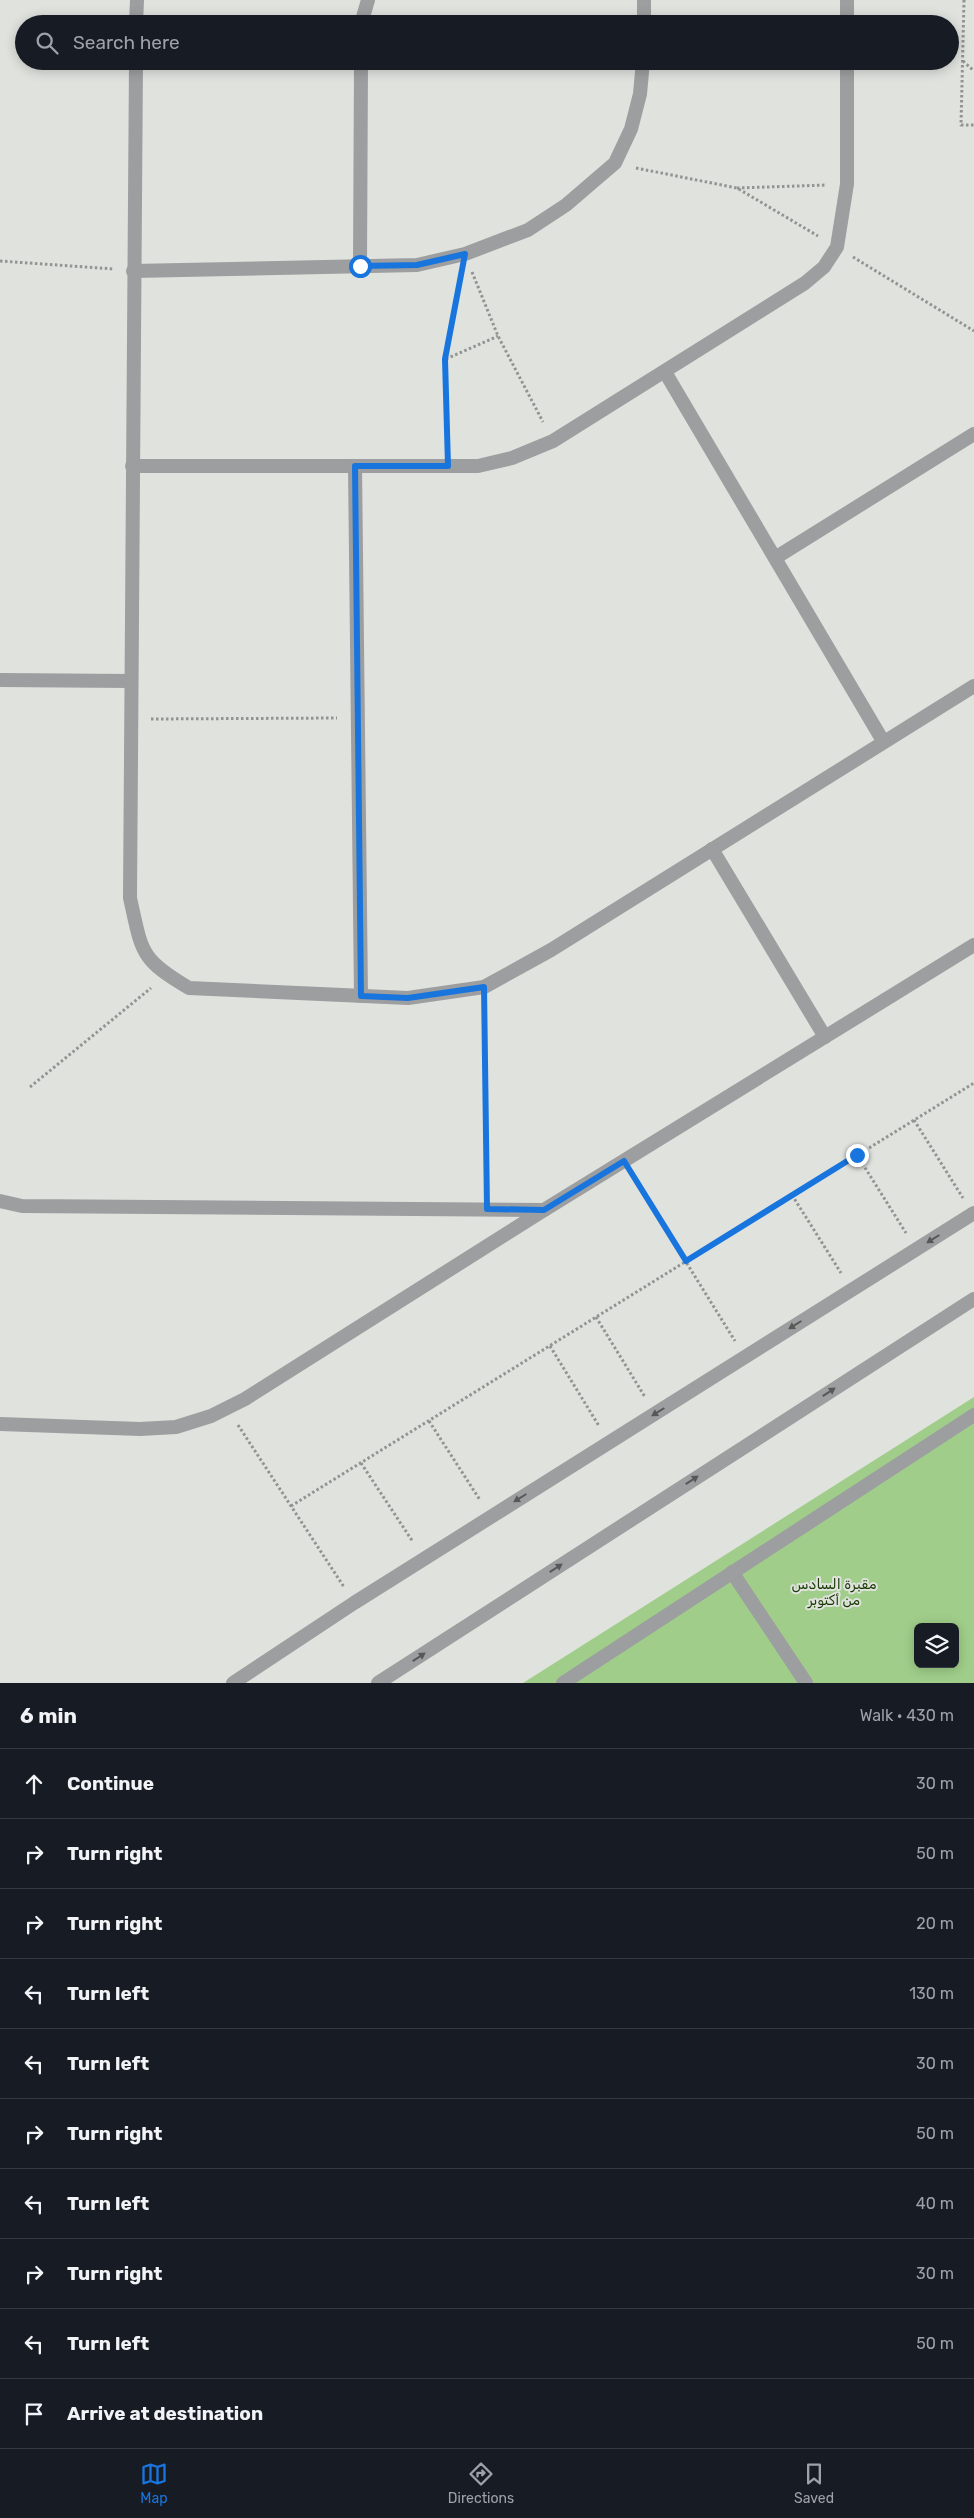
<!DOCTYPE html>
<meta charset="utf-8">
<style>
:root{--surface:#171b24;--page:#242831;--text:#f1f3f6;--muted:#9ea1a6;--line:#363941;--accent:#1975de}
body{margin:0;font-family:Rubik,Cairo,sans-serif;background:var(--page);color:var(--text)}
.controls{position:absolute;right:15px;bottom:15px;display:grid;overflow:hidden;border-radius:8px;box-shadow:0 2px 12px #0003}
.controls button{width:45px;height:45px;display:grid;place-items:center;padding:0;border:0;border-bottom:1px solid var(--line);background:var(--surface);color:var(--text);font:25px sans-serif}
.stop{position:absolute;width:15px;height:15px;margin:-11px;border:4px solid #1975de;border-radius:50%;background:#fff}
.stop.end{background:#1975de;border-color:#fff;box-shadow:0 1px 5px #0008}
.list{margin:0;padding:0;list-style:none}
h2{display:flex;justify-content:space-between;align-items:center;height:65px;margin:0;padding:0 20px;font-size:21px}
h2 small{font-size:16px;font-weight:400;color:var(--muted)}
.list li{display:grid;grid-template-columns:32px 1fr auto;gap:15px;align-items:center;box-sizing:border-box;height:70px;padding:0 20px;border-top:1px solid var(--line)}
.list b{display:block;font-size:19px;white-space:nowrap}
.list em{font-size:16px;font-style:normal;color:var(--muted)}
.icon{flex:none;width:28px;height:28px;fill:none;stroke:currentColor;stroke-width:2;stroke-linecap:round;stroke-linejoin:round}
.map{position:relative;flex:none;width:974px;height:1683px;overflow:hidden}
.search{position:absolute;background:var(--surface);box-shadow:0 2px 12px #0003;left:15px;right:15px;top:15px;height:55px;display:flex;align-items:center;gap:12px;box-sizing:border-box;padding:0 18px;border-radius:28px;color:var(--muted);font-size:19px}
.sheet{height:765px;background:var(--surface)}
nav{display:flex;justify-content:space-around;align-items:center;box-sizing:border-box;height:70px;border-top:1px solid var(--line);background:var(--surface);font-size:14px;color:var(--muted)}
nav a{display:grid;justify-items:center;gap:2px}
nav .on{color:var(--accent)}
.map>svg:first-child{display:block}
.green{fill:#a0ce8a;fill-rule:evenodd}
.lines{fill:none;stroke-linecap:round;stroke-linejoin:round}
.path{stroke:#929491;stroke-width:3;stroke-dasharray:2.5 2.5;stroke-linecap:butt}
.service{stroke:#9c9e9f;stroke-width:14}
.minor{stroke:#9c9e9f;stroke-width:14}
.oneway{fill:#575958}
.route{stroke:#1975de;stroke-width:6}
.labels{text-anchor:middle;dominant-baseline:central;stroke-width:4;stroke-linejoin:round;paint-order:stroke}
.park-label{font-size:14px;fill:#163900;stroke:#e0e2de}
</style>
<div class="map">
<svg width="974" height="1683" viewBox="0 0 974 1683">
<rect width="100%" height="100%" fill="#e0e2de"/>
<path class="green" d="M 974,1397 L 974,1683 L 523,1683 ZM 918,1627 L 955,1627 L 955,1664 L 918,1664 Z"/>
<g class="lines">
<g class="path">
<path d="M 964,0 L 961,125 L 974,125"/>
<path d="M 516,61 L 622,65"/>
<path d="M 963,61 L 974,71"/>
<path d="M 636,168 L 737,188 L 818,236"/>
<path d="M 737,188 L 826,185"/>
<path d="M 853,257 L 974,331"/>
<path d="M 0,261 L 114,269"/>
<path d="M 472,272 L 498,336 L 543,422"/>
<path d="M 446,359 L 498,336"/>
<path d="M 447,447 L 445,359 L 461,277"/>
<path d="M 151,719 L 337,718"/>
<path d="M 484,1007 L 487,1189"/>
<path d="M 30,1087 L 151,988"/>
<path d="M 914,1120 L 963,1198"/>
<path d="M 857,1155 L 906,1233"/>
<path d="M 634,1178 L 735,1341"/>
<path d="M 792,1195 L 841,1273"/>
<path d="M 596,1317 L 645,1397"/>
<path d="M 550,1346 L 599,1426"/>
<path d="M 429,1421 L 480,1500"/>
<path d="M 238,1425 L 344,1587"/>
<path d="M 361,1463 L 413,1542"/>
<path d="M 291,1506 L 974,1083"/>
</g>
<g class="service">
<path d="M 732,1572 L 806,1683"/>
<path d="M 563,1683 L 974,1415"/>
</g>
<g class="minor">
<path d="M 136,24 L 137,0"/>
<path d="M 361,24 L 368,0"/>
<path d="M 644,24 L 644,0"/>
<path d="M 847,24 L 847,0"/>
<path d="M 136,61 L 130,898 C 142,951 139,959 189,988 L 408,998 L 484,987 L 551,950 L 974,686"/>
<path d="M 360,266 L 361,61"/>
<path d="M 133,271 L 417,265 L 465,254 L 528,230 L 566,205 L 615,163 L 631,129 L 640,94 L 643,61"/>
<path d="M 665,372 L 883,741"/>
<path d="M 132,466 L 478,466 L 512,458 L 553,441 L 805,283 L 824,267 L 837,247 L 847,184 L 847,61"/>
<path d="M 355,466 L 361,996"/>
<path d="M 775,558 L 974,434"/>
<path d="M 0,680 L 131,681"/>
<path d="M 712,849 L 825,1037"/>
<path d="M 0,1201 L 22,1206 L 544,1210"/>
<path d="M 0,1424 L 140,1429 L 176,1427 L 211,1416 L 245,1399 L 544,1210 L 974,945"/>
<path d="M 233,1683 L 354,1603 L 974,1213"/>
<path d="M 378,1683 L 974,1299"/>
</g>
</g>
<defs><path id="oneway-solid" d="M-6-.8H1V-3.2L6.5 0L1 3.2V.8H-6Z" transform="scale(1.25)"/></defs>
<g class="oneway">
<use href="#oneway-solid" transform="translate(933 1239) rotate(148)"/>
<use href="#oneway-solid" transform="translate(795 1325) rotate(148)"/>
<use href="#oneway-solid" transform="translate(829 1392) rotate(-33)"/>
<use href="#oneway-solid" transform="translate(658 1412) rotate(148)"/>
<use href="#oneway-solid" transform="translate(692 1480) rotate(-33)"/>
<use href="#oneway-solid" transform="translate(520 1498) rotate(148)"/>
<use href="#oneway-solid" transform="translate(556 1568) rotate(-33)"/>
<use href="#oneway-solid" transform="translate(419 1657) rotate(-33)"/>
</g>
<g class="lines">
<path class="route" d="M 360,266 L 417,265 L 465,254 L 445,359 L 448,466 L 355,466 L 361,996 L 408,998 L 484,987 L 487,1209 L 544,1210 L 624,1161 L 686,1261 L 857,1155"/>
</g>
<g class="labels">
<g class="park-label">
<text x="834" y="1584">مقبرة السادس<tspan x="834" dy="16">من أكتوبر</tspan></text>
</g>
</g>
</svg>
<div class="controls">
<button><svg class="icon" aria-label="layers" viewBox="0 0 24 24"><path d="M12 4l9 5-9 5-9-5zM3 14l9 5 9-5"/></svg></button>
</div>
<div class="stop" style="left:360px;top:266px"></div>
<div class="stop end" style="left:857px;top:1155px"></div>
<div class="search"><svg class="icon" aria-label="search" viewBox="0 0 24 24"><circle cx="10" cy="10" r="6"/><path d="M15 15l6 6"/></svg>Search here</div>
</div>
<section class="sheet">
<h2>6 min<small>Walk · 430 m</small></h2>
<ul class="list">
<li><svg class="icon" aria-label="ahead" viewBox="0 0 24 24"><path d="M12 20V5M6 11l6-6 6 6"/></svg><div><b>Continue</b></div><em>30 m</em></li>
<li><svg class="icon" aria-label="right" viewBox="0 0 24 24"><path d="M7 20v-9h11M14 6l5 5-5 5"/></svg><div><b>Turn right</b></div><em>50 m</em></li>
<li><svg class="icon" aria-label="right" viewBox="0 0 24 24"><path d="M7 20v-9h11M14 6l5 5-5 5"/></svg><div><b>Turn right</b></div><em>20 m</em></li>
<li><svg class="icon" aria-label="left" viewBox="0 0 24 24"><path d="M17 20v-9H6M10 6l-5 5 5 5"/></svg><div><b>Turn left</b></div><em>130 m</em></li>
<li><svg class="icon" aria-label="left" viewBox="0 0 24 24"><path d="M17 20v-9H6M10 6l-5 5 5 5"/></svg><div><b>Turn left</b></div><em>30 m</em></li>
<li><svg class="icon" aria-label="right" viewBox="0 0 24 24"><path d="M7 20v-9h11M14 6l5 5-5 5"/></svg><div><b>Turn right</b></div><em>50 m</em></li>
<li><svg class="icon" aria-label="left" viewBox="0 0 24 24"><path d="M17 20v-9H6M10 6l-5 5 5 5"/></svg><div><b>Turn left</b></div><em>40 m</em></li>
<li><svg class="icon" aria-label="right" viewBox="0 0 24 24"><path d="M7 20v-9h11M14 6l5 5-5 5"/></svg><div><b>Turn right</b></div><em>30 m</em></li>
<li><svg class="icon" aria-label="left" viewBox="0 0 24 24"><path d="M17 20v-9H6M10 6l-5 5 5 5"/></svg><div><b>Turn left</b></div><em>50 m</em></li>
<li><svg class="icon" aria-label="arrive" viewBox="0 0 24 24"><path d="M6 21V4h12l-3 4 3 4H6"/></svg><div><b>Arrive at destination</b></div></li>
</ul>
</section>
<nav>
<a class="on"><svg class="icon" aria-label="map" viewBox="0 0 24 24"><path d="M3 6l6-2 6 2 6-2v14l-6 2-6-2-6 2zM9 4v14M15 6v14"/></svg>Map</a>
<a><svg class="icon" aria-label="directions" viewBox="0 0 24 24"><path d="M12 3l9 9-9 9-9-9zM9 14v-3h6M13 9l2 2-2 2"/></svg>Directions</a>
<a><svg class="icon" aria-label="saved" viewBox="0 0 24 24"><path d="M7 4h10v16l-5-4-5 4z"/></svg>Saved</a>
</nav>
